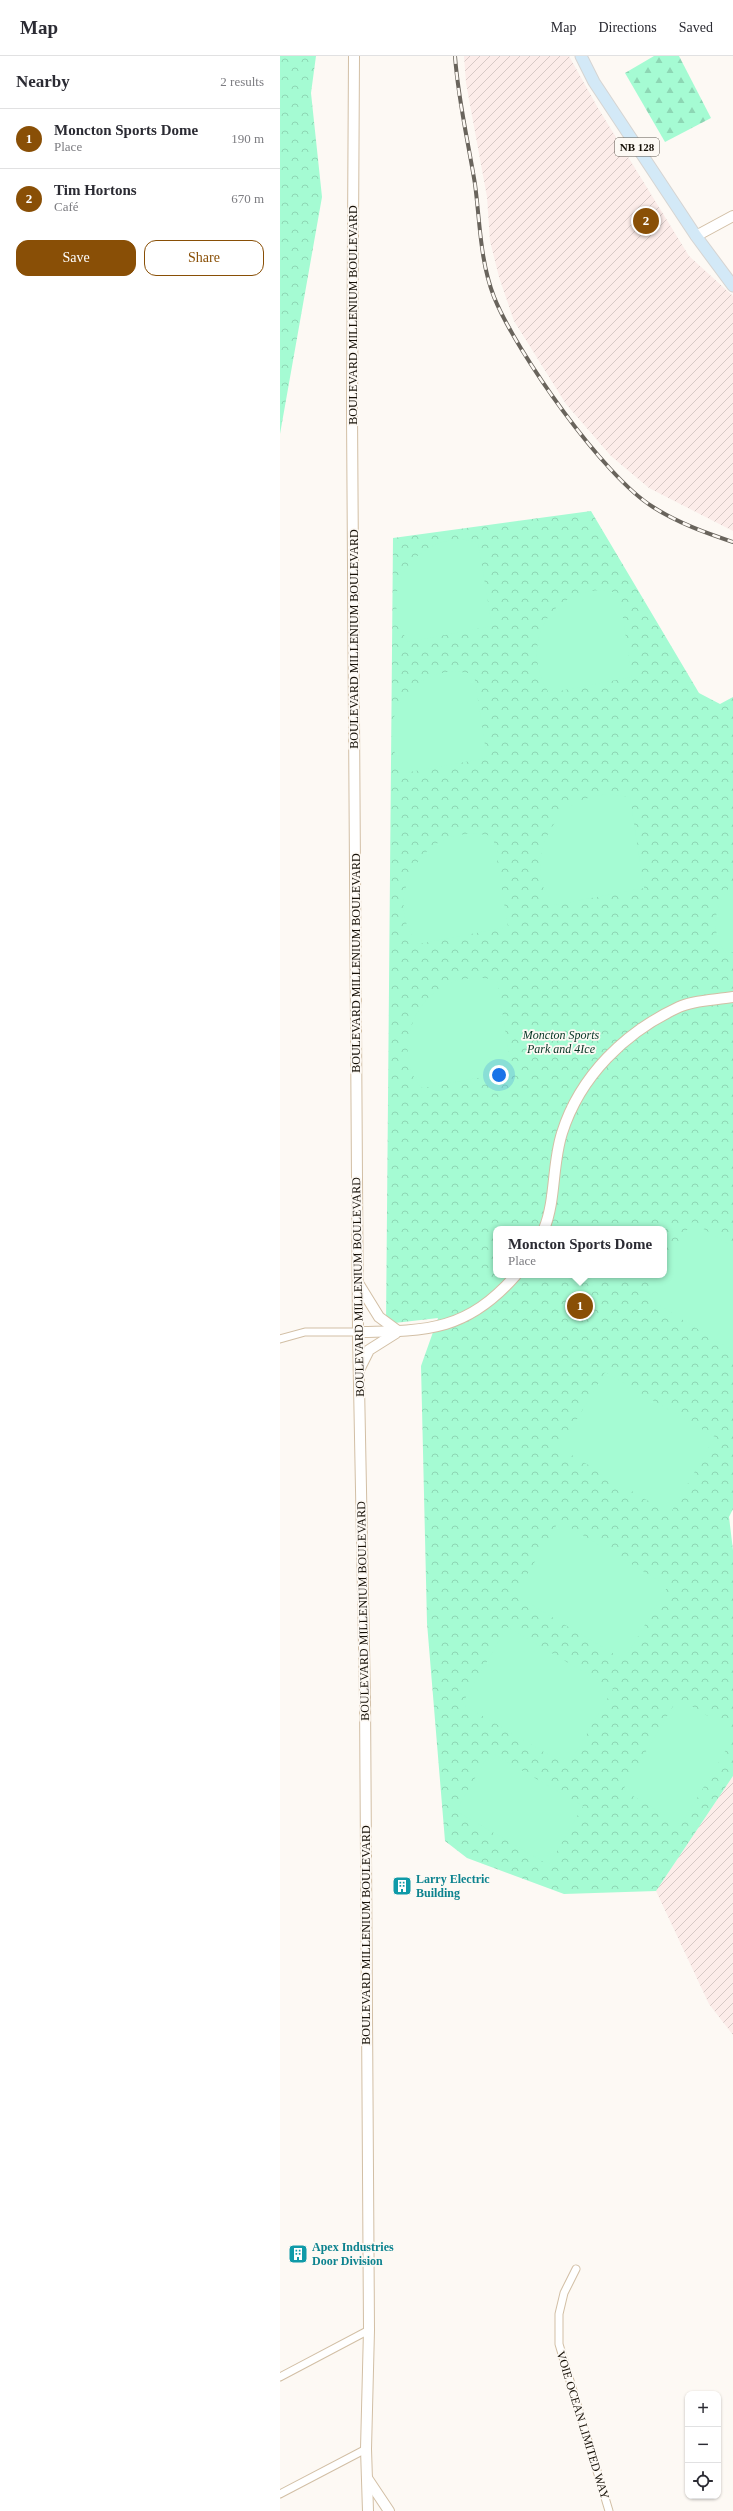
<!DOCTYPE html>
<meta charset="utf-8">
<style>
:root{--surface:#fff;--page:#f2f2f3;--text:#2b2b33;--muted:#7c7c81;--line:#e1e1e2;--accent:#894f06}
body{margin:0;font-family:"Times New Roman",serif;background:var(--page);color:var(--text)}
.controls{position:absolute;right:12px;bottom:12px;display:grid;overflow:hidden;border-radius:8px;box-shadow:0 1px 3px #0004}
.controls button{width:36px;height:36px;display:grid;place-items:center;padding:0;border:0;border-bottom:1px solid var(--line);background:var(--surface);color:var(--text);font:20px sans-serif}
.you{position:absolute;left:219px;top:1019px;width:14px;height:14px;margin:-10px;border:3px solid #fff;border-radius:50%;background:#1a73e8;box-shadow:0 0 0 6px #1a73e833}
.badge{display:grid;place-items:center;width:26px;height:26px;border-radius:50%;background:var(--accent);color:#fff;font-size:13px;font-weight:700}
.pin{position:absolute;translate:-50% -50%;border:2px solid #fff;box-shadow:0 1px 4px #0006}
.popup{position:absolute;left:213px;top:1170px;width:174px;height:52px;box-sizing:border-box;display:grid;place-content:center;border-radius:8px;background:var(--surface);filter:drop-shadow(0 1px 3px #0005);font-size:13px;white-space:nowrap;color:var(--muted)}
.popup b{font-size:15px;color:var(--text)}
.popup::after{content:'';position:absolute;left:50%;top:100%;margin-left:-8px;border:8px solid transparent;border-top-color:var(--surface)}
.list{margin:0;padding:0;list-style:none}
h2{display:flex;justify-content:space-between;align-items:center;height:52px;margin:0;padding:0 16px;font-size:17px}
h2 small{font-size:13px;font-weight:400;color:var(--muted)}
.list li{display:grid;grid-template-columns:26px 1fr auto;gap:12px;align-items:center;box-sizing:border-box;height:60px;padding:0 16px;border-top:1px solid var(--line)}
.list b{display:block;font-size:15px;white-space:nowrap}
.list p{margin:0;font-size:13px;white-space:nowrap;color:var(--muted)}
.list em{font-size:13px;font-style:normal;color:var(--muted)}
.actions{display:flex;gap:8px;padding:12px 16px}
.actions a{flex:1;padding:9px 0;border:1px solid var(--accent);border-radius:12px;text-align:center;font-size:14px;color:var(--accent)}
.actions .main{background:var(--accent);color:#fff}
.icon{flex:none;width:22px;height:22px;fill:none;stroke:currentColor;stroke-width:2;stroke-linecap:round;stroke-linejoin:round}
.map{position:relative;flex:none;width:453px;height:2455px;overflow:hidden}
header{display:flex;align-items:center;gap:24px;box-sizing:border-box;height:56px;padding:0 20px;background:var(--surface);border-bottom:1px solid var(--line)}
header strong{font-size:19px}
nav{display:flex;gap:22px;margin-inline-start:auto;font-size:14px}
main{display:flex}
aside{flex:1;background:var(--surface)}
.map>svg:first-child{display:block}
.industrial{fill:url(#industrial-furrows)}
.forest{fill:url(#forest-firs)}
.park{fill:url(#park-crowns);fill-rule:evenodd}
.pitch{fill:#a5fbd3}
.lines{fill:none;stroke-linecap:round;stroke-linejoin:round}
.street-casing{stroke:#d2bfa5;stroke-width:9}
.secondary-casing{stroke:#d2bfa5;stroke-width:12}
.primary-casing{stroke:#d5d4d2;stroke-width:13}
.street{stroke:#fff;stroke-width:7}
.secondary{stroke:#fff;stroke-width:10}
.primary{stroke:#d3e9f7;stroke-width:11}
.rail-casing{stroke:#69645c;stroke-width:4}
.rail{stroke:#fdf9f4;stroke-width:2.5;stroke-dasharray:8;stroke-linecap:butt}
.labels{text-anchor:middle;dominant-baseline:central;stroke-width:3.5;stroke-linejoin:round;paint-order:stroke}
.shield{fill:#fdf9f4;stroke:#5b554d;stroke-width:1}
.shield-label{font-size:11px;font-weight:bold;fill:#150f06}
.street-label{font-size:12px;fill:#150f06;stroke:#fdf9f4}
.park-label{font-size:12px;font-style:italic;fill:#043423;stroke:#fdf9f4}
.culture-label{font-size:12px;font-weight:bold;fill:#0d838f;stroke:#fdf9f4;text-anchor:start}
</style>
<header>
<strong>Map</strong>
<nav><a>Map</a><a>Directions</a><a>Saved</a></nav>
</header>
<main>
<aside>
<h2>Nearby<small>2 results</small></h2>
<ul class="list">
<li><span class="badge">1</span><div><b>Moncton Sports Dome</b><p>Place</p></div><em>190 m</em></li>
<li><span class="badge">2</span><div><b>Tim Hortons</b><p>Café</p></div><em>670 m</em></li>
</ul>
<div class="actions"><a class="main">Save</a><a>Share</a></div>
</aside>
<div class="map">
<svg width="453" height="2455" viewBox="0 0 453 2455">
<defs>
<pattern id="industrial-furrows" width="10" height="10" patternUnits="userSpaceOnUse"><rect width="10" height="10" fill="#fcece9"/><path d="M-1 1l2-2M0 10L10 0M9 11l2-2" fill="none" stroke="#d7c9c6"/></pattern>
<pattern id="forest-firs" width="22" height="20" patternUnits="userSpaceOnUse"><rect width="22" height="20" fill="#a5fbd3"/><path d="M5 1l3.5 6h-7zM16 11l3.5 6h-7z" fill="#8dd6b4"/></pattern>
<pattern id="park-crowns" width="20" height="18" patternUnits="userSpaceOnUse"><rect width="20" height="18" fill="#a5fbd3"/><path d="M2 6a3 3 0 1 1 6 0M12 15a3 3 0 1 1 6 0" fill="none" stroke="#8dd6b4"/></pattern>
</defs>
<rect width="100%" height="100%" fill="#fdf9f4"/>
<g class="industrial">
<path d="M 184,0 L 289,0 L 318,52 L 409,200 L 453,240 L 453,475 L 369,432 L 331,400 L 286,348 L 234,265 L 219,221 L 210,185 L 207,141 L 186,27 Z"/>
<path d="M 453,1720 L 453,1979 L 429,1948 L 376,1835 Z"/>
</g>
<path class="forest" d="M 374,0 L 399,0 L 431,62 L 385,86 L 345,17 Z"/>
<g class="park">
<path d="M 0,0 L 36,0 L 31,37 L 42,141 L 0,378 Z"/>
<path d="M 311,455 L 419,637 L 440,648 L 453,641 L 453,1453 L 449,1461 L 453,1494 L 453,1720 L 376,1835 L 284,1838 L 187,1802 L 165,1785 L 147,1567 L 141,1310 L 158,1262 L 106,1268 L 113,482 ZM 216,1173 L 384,1173 L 384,1219 L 216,1219 Z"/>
</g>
<g class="pitch">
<path d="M 179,483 L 198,486 L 212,570 L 128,586 C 105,549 116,505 157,488 C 164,485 172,484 179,483 Z"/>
<path d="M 319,534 L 339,537 L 352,621 L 269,637 C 246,601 256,555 298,538 C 304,536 312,535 319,534 Z"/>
<path d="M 174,615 L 194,618 L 207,702 L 124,717 C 101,681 111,637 153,619 C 159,617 168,616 174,615 Z"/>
<path d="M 329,738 L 350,741 L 364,832 L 275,849 C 271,844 267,839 264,833 C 251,799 272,753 308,742 C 314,740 322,739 329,738 Z"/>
<path d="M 192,777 L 213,780 L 228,871 L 138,888 C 134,883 130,878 128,872 C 114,838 135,792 171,781 C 177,779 185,778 192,777 Z"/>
<path d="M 453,827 L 453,896 L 445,897 C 429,872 434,849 453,827 Z"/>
<path d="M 196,921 L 217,924 L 232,1016 L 142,1032 C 138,1027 134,1022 132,1017 C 118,982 139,936 175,925 C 181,923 189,923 196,921 Z"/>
<path d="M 412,1166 L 453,1191 L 453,1295 L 366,1241 L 379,1219 L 384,1219 L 384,1212 Z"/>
<path d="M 325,1316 L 435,1381 L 390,1458 L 280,1392 Z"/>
<path d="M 279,1465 L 388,1530 L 344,1604 L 235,1539 Z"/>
<path d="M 227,1571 L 333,1633 L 288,1710 L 182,1648 Z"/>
<path d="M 398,1642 L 453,1675 L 453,1682 L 401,1769 L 343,1734 Z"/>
<path d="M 210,1696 L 303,1750 L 269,1809 L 176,1755 Z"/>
</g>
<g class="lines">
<g class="street-casing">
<g id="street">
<path d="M 0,1283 L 25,1276 L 78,1276"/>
<path d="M 296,2213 L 284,2237 L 279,2258 L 279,2288 L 329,2455"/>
<path d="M 0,2321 L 89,2274"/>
<path d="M 0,2438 L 86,2393"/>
</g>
</g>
<g class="secondary-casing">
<g id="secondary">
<path d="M 74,0 L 72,357 L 78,1276 L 85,1643 L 89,2274 L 86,2393 L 88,2455"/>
<path d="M 416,180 L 453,160"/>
<path d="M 264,1173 C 276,1144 272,1108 282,1077 C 300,1020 345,976 399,951 C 414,944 436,944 453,941"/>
<path d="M 78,1227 L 99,1261 L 118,1275"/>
<path d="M 78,1276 C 148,1275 187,1275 236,1219"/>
<path d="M 79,1314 L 89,1294 L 116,1277"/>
<path d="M 87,2422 L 109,2455"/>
</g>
</g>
<g class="primary-casing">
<path id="primary" d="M 301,0 L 314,26 L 416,180 L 453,230"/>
</g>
<use href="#street" class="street"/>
<use href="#secondary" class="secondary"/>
<use href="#primary" class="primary"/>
<g class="rail-casing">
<path id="rail" d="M 175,0 C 178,43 188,85 195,128 C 200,166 200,205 214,241 C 236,296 324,421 373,451 C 398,467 426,477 453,486"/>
</g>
<use href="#rail" class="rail"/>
</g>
<defs>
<g id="building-square" transform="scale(1)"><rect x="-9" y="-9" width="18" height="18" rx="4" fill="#0f9aa8" stroke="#fdf9f4"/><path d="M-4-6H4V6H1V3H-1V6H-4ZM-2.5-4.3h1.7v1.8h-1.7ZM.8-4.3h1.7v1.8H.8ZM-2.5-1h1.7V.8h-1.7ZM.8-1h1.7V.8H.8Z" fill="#fff"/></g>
</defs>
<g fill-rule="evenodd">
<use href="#building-square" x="122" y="1830"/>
<use href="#building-square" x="18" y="2198"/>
</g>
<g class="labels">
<rect class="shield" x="335" y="82" width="44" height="18" rx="3"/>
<g class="shield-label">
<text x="357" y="91">NB 128</text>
</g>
<g class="street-label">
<text transform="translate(73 259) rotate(-90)">BOULEVARD MILLENIUM BOULEVARD</text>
<text transform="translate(74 583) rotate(-90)">BOULEVARD MILLENIUM BOULEVARD</text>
<text transform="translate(76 907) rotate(-90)">BOULEVARD MILLENIUM BOULEVARD</text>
<text transform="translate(78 1231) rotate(-91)">BOULEVARD MILLENIUM BOULEVARD</text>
<text transform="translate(83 1555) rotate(-91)">BOULEVARD MILLENIUM BOULEVARD</text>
<text transform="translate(86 1879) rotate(-90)">BOULEVARD MILLENIUM BOULEVARD</text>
<text transform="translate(303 2369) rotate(73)">VOIE OCEAN LIMITED WAY</text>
</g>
<g class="park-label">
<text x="281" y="979">Moncton Sports<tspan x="281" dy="14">Park and 4Ice</tspan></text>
</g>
<g class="culture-label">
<text x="136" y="1823">Larry Electric<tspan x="136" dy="14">Building</tspan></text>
<text x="32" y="2191">Apex Industries<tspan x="32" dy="14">Door Division</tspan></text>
</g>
</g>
</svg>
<div class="controls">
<button>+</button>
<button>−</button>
<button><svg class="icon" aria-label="locate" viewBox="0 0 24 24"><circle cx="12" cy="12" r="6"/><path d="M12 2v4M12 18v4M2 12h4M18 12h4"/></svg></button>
</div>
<div class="you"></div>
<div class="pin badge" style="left:300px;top:1250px">1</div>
<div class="popup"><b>Moncton Sports Dome</b>Place</div>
<div class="pin badge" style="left:366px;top:165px">2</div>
</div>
</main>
